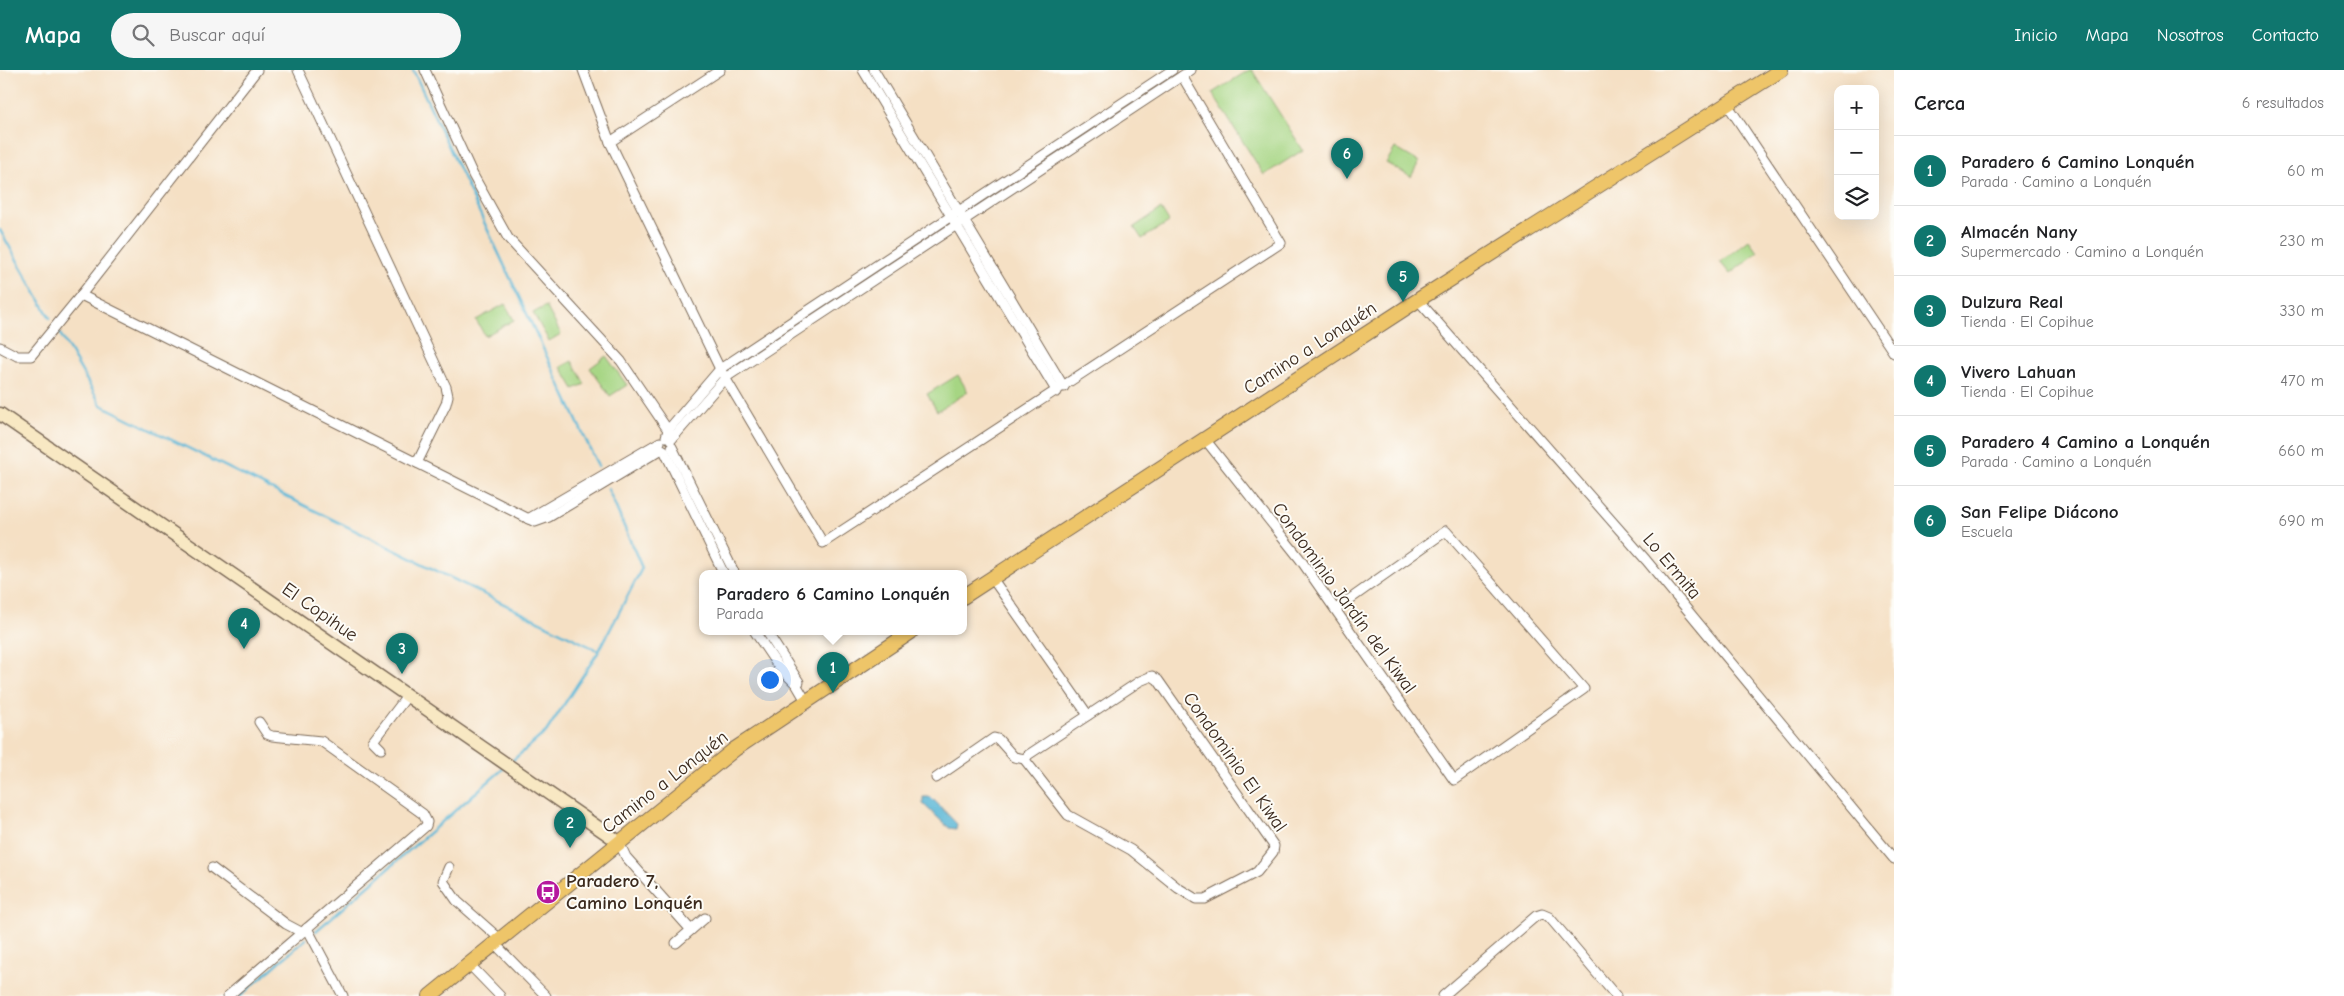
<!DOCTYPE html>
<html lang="es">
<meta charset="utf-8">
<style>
:root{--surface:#fff;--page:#f6f6f6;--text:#202124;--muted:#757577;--line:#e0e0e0;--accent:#0f766e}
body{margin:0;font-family:"Comic Neue",sans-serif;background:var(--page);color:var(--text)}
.controls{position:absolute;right:15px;top:15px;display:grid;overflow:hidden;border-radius:10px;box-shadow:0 5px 20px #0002}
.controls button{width:45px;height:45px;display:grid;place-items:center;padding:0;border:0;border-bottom:1px solid var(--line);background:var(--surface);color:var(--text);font:25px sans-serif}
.you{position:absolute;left:769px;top:609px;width:18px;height:18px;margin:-12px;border:4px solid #fff;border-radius:50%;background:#1a73e8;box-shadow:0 0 0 8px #1a73e833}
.badge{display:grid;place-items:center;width:32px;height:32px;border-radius:50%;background:var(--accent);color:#fff;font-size:16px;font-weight:700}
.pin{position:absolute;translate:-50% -41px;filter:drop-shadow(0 1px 2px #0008)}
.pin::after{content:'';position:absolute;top:26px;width:18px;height:15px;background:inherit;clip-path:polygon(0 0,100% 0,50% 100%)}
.popup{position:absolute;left:699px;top:500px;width:268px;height:65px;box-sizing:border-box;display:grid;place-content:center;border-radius:10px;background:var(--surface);filter:drop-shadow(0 1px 4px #0005);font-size:16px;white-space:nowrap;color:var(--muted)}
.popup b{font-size:19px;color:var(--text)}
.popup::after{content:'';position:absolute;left:50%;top:100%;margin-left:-10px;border:10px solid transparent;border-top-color:var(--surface)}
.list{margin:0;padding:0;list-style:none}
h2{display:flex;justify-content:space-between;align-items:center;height:65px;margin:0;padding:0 20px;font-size:21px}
h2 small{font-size:16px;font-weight:400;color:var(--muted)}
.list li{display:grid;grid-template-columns:32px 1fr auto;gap:15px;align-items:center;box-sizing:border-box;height:70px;padding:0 20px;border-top:1px solid var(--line)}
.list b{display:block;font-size:19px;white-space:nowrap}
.list p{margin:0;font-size:16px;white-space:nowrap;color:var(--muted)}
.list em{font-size:16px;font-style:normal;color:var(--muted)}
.icon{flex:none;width:28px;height:28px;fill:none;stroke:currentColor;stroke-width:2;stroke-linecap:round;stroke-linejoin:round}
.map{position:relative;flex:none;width:1894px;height:926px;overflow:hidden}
header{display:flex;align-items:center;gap:30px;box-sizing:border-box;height:70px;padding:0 25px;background:var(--accent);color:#fff}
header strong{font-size:24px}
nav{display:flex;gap:28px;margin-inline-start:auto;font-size:18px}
.search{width:350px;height:45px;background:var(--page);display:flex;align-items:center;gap:12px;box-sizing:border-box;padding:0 18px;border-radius:28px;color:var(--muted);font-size:19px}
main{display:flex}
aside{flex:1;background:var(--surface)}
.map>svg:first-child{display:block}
.green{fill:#a6d583;stroke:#708050}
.water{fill:#57b5d5;stroke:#49707a}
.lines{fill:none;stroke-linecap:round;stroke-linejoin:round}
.stream{stroke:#57b5d5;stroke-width:2.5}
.street-casing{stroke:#7c6a58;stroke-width:11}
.secondary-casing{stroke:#7c6a58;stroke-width:15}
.primary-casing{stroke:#7c6a58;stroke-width:16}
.street{stroke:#fff;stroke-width:9}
.secondary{stroke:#f8e8c3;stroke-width:12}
.primary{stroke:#eec569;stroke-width:14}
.labels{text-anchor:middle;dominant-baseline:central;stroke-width:4;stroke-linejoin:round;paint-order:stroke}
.street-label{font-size:19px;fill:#3b2a1e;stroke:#fdfcf7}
.poi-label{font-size:19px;font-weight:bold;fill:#3b2a1e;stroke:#fdfcf7;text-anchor:start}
</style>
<header>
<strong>Mapa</strong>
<div class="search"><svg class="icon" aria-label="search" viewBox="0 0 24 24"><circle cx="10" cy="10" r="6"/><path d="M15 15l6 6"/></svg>Buscar aquí</div>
<nav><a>Inicio</a><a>Mapa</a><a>Nosotros</a><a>Contacto</a></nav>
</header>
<main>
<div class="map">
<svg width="1894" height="926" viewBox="0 0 1894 926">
<rect width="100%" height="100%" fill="#fdfcf7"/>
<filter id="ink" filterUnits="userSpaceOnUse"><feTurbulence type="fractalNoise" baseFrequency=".02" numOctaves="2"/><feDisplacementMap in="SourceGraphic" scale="10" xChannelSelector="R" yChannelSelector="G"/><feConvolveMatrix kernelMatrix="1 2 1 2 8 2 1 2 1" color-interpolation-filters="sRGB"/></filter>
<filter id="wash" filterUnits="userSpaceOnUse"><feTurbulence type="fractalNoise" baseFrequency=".0096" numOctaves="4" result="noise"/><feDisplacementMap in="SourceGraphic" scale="20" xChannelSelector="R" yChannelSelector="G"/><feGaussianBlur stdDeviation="1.12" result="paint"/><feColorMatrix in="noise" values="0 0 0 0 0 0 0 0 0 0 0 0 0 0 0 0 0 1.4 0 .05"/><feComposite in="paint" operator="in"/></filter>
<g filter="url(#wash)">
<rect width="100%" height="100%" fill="#f5e0c4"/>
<g class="green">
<path d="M 1249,0 L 1252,0 L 1303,80 L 1264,105 L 1212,23 Z"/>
<path d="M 1395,78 L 1419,92 L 1411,107 L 1386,93 Z"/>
<path d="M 1161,139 L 1169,152 L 1142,169 L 1134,157 Z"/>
<path d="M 1749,170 L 1758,182 L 1730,204 L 1720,192 Z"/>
<path d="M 505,234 L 514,250 L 485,266 L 476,250 Z"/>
<path d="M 546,236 L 561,264 L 549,271 L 533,243 Z"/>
<path d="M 606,286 L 627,315 L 610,326 L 590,298 Z"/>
<path d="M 572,291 L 585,314 L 574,319 L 561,297 Z"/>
<path d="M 958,305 L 968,322 L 937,341 L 927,324 Z"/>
</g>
<path class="water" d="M 923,727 L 931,727 L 957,754 L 956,759 L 949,758 L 923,734 Z"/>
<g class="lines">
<g class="stream">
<path d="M 413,0 L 598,396"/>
<path d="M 0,160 L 50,248"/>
<path d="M 59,262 L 101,335 L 599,581"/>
<path d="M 513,690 L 546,662 L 599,581 L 642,498 L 608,419"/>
<path d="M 316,861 L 503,699"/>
<path d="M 240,926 L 306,869"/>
</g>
</g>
</g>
<g filter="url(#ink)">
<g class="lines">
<g class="street-casing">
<g id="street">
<path d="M 298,0 L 446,317 L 448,326 L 446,334 L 417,393"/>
<path d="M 425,0 L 473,105 L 508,168 L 621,291 L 670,363"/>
<path d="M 583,0 L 610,72 L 720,299 L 823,473 L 1281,173 L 1182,6"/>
<path d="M 863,0 L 1057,322"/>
<path d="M 874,0 L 1064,317"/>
<path d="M 1727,34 L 1894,283"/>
<path d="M 610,72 L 720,0"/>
<path d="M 81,225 L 257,0"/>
<path d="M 1418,230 L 1646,490 L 1894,789"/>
<path d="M 0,277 L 17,286 L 31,286 L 81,225 L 535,452 L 549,447 L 662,379"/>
<path d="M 666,367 L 668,360 L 720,299 L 1172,0"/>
<path d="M 1204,368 L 1300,489 L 1454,710 L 1584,619 L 1446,461 L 1336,539"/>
<path d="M 671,370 L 725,308 L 1191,0"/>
<path d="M 672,377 L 735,504"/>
<path d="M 664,380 L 724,504"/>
<path d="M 528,449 L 660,372"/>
<path d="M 992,508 L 1088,645"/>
<path d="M 755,562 L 778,596 L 796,614 L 806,631"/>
<path d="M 767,562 L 799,612"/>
<path d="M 1152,606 L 1158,610 L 1274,776 L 1273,782 L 1257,802 L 1205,829 L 1196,829 L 1178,818 L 1131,780 L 1068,745 L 1025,690 L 1028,685 L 1140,611 Z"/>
<path d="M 381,679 L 373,671 L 408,625"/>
<path d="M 936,708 L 994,668 L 998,669 L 1014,687 L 1025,689"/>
<path d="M 619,772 L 626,787 L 691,860"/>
<path d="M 449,797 L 443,811 L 457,831 L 500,869"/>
<path d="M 212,798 L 286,854 L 301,862"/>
<path d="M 307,858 L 343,926"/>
<path d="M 494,873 L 546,926"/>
<path d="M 676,873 L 705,848"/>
<path d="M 469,894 L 500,926"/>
<path d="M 228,926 L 426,756 L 427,752 L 423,744 L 321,671 L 272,666 L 267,664 L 259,652"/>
<path d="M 1443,926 L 1536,846 L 1542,844 L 1549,847 L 1616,926"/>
</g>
</g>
<g class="secondary-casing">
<path id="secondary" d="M 0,344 L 619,772"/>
</g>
<g class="primary-casing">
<g id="primary">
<path d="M 963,527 L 1418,230 L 1781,0"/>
<path d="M 430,926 L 735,679 L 911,562"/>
</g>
</g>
<use href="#street" class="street"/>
<use href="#secondary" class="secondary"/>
<use href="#primary" class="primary"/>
</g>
</g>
<defs>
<g id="bus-disc" transform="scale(1.25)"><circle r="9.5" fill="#b5179e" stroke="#fdfcf7"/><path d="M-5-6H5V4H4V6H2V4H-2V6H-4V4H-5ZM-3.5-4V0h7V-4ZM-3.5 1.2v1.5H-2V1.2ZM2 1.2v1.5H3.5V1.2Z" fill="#fff"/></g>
</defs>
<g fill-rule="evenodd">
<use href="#bus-disc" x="548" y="822"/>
</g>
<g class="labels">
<g class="street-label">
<text transform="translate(1310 278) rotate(-33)">Camino a Lonquén</text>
<text transform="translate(1672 496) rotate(50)">Lo Ermita</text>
<text transform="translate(1344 528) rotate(54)">Condominio Jardín del Kiwal</text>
<text transform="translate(320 542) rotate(35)">El Copihue</text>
<text transform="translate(1235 692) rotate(55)">Condominio El Kiwal</text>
<text transform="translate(665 712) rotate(-38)">Camino a Lonquén</text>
</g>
<g class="poi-label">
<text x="566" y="811">Paradero 7,<tspan x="566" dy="22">Camino Lonquén</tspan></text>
</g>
</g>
</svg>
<div class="controls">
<button>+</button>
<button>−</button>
<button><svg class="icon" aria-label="layers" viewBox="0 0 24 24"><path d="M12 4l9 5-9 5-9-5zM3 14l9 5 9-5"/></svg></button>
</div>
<div class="you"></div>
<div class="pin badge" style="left:833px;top:623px">1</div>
<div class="popup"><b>Paradero 6 Camino Lonquén</b>Parada</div>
<div class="pin badge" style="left:570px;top:778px">2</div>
<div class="pin badge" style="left:402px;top:604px">3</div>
<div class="pin badge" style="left:244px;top:579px">4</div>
<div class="pin badge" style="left:1403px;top:232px">5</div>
<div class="pin badge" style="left:1347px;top:109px">6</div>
</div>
<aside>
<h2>Cerca<small>6 resultados</small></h2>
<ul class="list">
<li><span class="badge">1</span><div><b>Paradero 6 Camino Lonquén</b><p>Parada · Camino a Lonquén</p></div><em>60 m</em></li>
<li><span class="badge">2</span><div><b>Almacén Nany</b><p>Supermercado · Camino a Lonquén</p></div><em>230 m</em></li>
<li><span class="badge">3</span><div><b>Dulzura Real</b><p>Tienda · El Copihue</p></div><em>330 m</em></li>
<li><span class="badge">4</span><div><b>Vivero Lahuan</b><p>Tienda · El Copihue</p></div><em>470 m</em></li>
<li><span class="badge">5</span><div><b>Paradero 4 Camino a Lonquén</b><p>Parada · Camino a Lonquén</p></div><em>660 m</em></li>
<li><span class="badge">6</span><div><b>San Felipe Diácono</b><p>Escuela</p></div><em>690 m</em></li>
</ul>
</aside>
</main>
